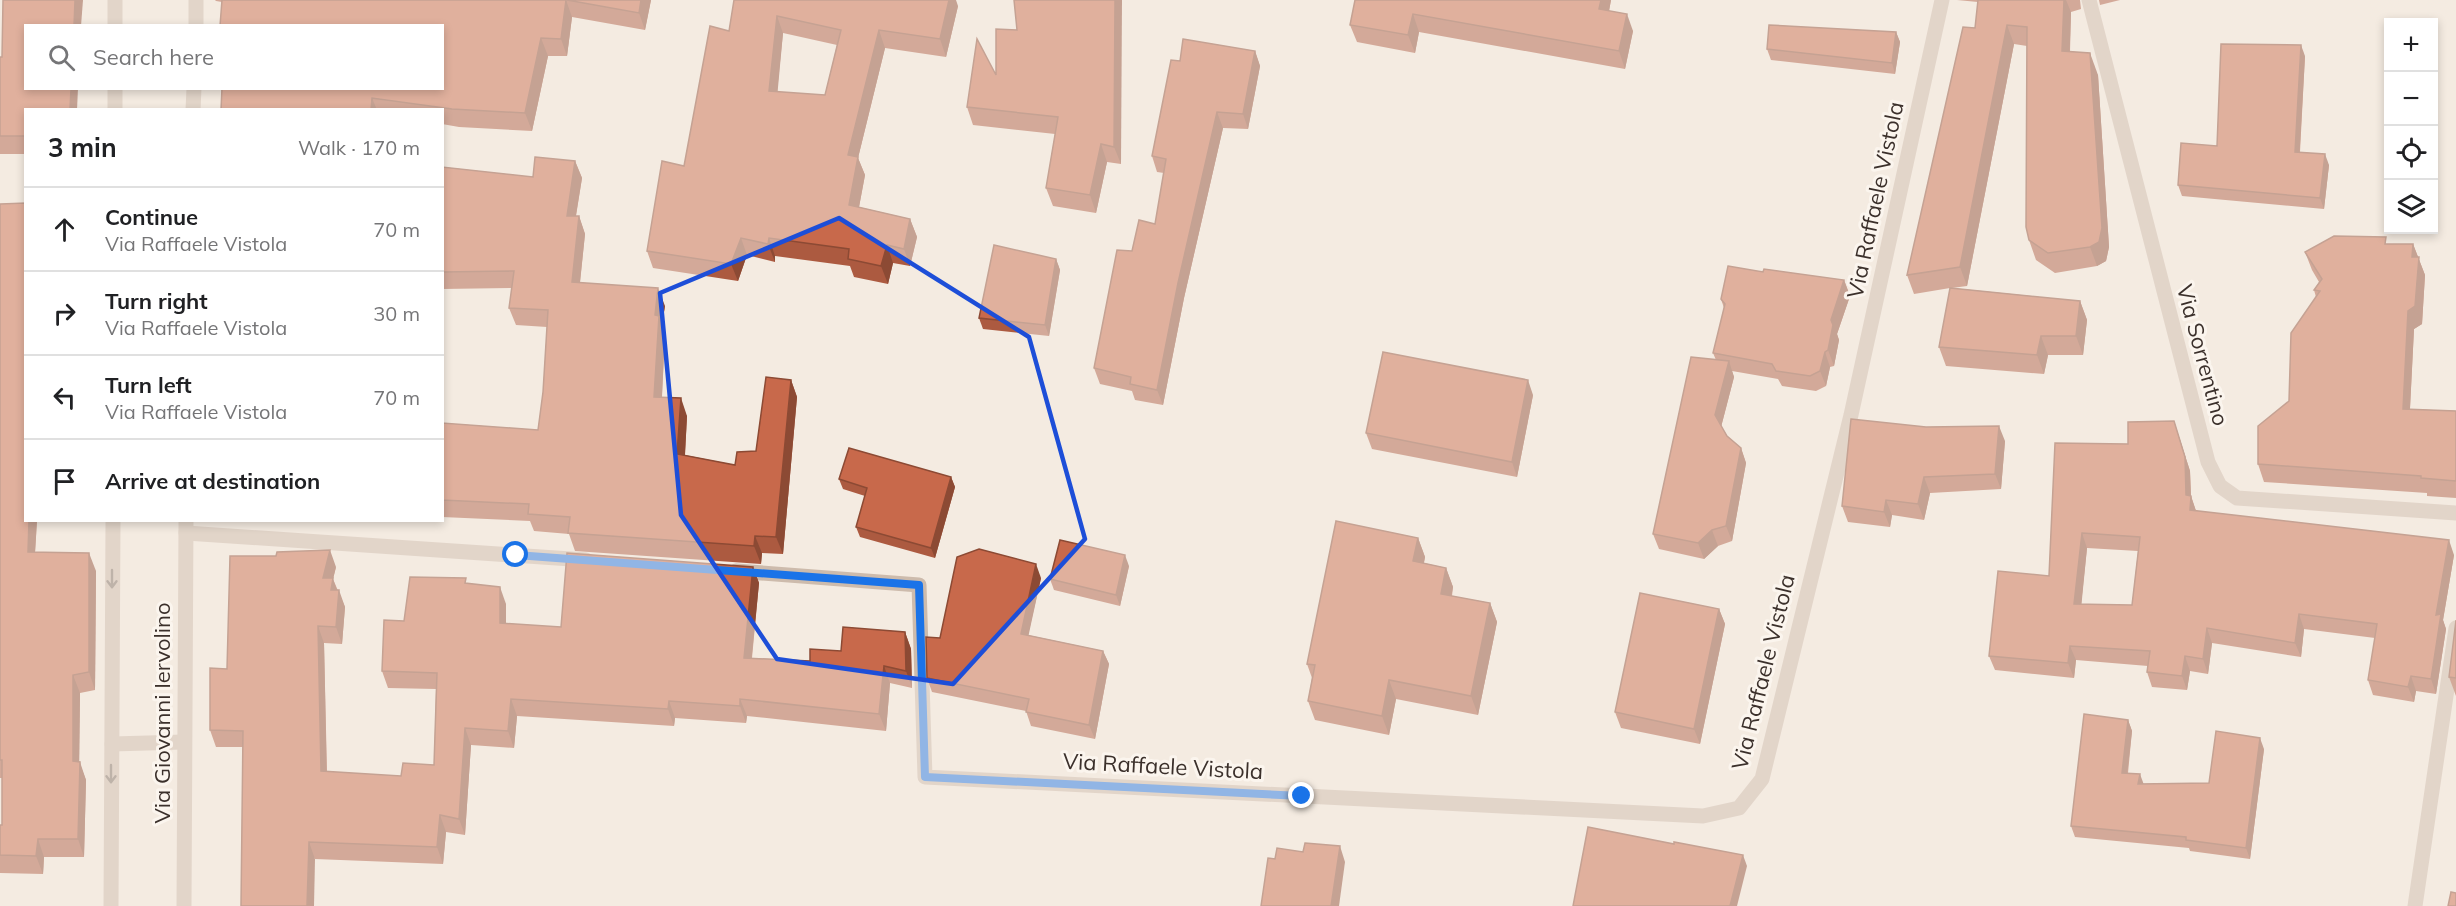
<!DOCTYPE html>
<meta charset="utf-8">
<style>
:root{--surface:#fff;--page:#f2f2f2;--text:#202124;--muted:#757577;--line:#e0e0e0}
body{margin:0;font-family:Mulish,sans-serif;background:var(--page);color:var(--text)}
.controls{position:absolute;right:18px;top:18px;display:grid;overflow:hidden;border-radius:0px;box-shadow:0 3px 9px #0003}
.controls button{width:54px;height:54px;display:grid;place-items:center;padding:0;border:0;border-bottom:2px solid var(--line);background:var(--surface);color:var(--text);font:30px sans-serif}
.stop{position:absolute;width:18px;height:18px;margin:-14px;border:4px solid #1a73e8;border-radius:50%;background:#fff}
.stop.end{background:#1a73e8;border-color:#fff;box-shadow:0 2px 6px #0008}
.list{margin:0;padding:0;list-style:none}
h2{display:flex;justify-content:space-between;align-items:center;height:78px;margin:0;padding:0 24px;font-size:26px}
h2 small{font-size:20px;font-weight:400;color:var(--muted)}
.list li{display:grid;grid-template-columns:39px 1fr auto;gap:18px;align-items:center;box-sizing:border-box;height:84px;padding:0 24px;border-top:2px solid var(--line)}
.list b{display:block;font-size:22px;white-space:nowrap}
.list p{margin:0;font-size:20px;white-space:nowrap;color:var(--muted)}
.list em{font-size:20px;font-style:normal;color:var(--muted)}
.icon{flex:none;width:33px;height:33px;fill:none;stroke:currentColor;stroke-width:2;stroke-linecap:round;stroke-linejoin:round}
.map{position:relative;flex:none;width:2456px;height:906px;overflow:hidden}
.search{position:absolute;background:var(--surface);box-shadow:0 3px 9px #0003;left:24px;top:24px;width:420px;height:66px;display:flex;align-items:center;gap:15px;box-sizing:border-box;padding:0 21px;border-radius:0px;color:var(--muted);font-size:22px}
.panel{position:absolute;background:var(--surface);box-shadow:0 3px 9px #0003;left:24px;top:108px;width:420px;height:414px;border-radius:0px}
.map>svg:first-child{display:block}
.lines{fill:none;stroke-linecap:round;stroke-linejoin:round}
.minor{stroke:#cdbbac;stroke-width:15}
.wall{fill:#ac5a40;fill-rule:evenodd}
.shaded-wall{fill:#8c4a34}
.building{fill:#c8694b;stroke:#8c4a34;stroke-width:1.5;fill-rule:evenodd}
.oneway{stroke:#7d6f65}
.route{stroke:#1a73e8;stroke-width:8}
.marked{fill:none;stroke:#1d4ed8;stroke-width:4.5;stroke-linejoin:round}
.labels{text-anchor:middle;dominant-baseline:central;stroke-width:6;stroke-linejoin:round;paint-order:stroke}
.street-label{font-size:22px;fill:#3b302b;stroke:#fbf5ee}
</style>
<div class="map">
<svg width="2456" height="906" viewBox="0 0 2456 906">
<rect width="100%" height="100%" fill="#f4ebe1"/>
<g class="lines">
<g class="minor">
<path d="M 2089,0 L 2208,462 L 2220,486 L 2237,498 L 2456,513"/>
<path d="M 115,26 L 115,0"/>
<path d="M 196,26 L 196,0"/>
<path d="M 115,110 L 115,88"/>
<path d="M 193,110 L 194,88"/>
<path d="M 186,533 L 586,560"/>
<path d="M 736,571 L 919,585 L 925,777 L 1703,816 L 1739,808 L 1762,779 L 1851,415 L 1942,0"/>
<path d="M 112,744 L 183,742"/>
<path d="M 111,906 L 113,520"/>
<path d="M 184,906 L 186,520"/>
<path d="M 2415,906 L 2456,628"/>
</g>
</g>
<g class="wall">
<path d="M 215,0 L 651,0 L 645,30 L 572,17 L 567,56 L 548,56 L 532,131 L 459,127 L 442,124 L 442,110 L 221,110 L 222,92 L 221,88 L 442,88 L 222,2 L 216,1 Z"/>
<path d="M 734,0 L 958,6 L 946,57 L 885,48 L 858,158 L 865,175 L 859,207 L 910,219 L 917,237 L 910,266 L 893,263 L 888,284 L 854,277 L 850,266 L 775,256 L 775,262 L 747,255 L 738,281 L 653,268 L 647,251 L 684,166 L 729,31 ZM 783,33 L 837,45 L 825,95 L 777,92 Z"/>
<path d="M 1355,0 L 1611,0 L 1609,11 L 1633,31 L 1625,69 L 1419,32 L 1415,53 L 1357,42 L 1350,25 Z"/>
<path d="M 1957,0 L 2080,0 L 2081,9 L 2071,12 L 2070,52 L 2098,75 L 2109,247 L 2106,261 L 2097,266 L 2055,273 L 2036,260 L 2029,240 L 2027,46 L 2014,44 L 1967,286 L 1952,288 L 2080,301 L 2087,320 L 2083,355 L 2048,355 L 2044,374 L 1946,366 L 1939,347 L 1950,288 L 1914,294 L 1907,275 L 1975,28 L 1978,2 Z"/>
<path d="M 2099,0 L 2120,0 L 2100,5 Z"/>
<path d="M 1121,9 L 1121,164 L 1107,162 L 1096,213 L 1053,206 L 1046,188 L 1055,134 L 973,125 L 967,107 L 996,75 L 1017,30 Z"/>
<path d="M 1896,32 L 1900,42 L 1895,74 L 1771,60 L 1767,49 Z"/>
<path d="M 1255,51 L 1260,66 L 1248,129 L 1223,128 L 1184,298 L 1163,405 L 1135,400 L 1132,391 L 1100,384 L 1094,368 L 1132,251 L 1155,224 L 1164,173 L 1157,172 L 1152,156 L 1180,61 Z"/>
<path d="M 2305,56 L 2300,152 L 2329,165 L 2324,209 L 2182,196 L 2178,185 Z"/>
<path d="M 0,57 L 2,57 L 26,110 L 26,154 L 0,154 Z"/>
<path d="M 575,161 L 582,178 L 576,216 L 579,216 L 585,234 L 580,283 L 665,306 L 662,324 L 665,333 L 662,397 L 687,416 L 685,455 L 735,465 L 756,451 L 791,380 L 797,397 L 783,554 L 762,553 L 761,564 L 575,551 L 569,534 L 534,531 L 530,521 L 442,517 L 442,423 L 538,430 L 543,392 L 547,327 L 516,325 L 509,308 L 512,288 L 442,289 L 442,167 L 533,177 Z"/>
<path d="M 0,204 L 26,520 L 37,520 L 35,552 L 96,571 L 95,690 L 80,693 L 79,762 L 86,780 L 84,857 L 44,857 L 43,874 L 0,873 L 0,825 L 2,825 L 2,778 L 0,778 Z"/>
<path d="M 2388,244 L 2413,244 L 2425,275 L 2422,324 L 2414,329 L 2410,409 L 2456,411 L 2456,498 L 2427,496 L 2427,493 L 2264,482 L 2258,464 L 2289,401 L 2316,297 L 2314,290 L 2319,282 L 2312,270 L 2305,252 Z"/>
<path d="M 1056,259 L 1060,270 L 1049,336 L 983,329 L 979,318 Z"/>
<path d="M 1763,272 L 1844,280 L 1850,296 L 1837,334 L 1839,340 L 1834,366 L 1830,367 L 1826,386 L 1816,391 L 1782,386 L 1778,379 L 1732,371 L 1734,377 L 1721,427 L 1727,436 L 1741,448 L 1746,463 L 1732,541 L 1718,546 L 1704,559 L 1659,549 L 1653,534 L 1716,360 L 1713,353 L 1724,308 L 1721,299 Z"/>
<path d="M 1533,395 L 1517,477 L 1372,449 L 1366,433 Z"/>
<path d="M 2174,421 L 2190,471 L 2191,496 L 2196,511 L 2454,555 L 2443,620 L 2446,629 L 2436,694 L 2416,691 L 2414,702 L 2373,695 L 2368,680 L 2375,638 L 2304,629 L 2301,657 L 2212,643 L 2208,674 L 2190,671 L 2187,690 L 2152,687 L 2147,672 L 2148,666 L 2076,660 L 2074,678 L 1995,670 L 1989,656 L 2049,576 L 2128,444 ZM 2087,548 L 2138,551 L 2132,605 L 2081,605 Z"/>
<path d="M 2005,441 L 2001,489 L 1930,493 L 1924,520 L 1892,515 L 1890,527 L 1848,522 L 1842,506 Z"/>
<path d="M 951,477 L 955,487 L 935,558 L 860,537 L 856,527 L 865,496 L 843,489 L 839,479 Z"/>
<path d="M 1418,538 L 1425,557 L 1424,563 L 1446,568 L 1453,587 L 1452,596 L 1490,603 L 1497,622 L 1478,715 L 1396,699 L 1389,735 L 1315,720 L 1308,701 L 1312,678 L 1307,664 Z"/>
<path d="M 1129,566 L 1120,606 L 1054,590 L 1050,579 Z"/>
<path d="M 336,567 L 333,579 L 345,607 L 342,644 L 324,643 L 327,772 L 401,776 L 434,765 L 436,689 L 388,688 L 382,671 L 404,621 L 467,584 L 506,604 L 506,624 L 561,627 L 753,567 L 759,583 L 752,658 L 810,661 L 905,632 L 911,649 L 912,688 L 890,683 L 886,731 L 747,716 L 746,723 L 675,718 L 674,726 L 517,716 L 514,748 L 471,745 L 465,835 L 446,832 L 443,864 L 315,859 L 243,747 L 216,747 L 210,730 L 227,669 Z"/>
<path d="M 1041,578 L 1028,635 L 1103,651 L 1109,664 L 1095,739 L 1031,726 L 1026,711 L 932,692 L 927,678 L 940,638 Z"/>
<path d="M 1719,609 L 1725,624 L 1700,744 L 1621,728 L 1615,712 Z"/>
<path d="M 2456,620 L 2456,696 L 2449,677 Z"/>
<path d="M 2128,720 L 2132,731 L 2128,773 L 2143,784 L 2209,783 L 2264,749 L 2250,859 L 2190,851 L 2189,848 L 2075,837 L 2071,826 Z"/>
</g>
<g class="shaded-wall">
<path d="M 75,0 L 83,0 L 81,26 L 74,26 Z"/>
<path d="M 566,0 L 572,17 L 567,56 L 561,39 Z"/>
<path d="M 641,0 L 651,0 L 645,30 L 639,13 Z"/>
<path d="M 949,0 L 956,0 L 958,6 L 946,57 L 940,39 Z"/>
<path d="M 1115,0 L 1122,0 L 1121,164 L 1114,147 Z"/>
<path d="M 1601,0 L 1611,0 L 1606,27 L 1599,9 Z"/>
<path d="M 2064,0 L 2066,0 L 2071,12 L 2069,71 L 2062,51 Z"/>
<path d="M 1413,14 L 1419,32 L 1415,53 L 1408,35 Z"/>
<path d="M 1627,14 L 1633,31 L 1625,69 L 1619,51 Z"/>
<path d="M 777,16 L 783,33 L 776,109 L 769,91 Z"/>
<path d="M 2007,25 L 2014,44 L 1967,286 L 1960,267 Z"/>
<path d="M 879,30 L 885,48 L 858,158 L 865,175 L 856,223 L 849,205 L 848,155 Z"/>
<path d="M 1896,32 L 1900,42 L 1895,74 L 1892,63 Z"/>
<path d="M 541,38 L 548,56 L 532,131 L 525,113 Z"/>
<path d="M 2301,45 L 2305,56 L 2299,163 L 2295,152 Z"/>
<path d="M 1255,51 L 1260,66 L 1248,129 L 1243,114 Z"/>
<path d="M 2090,53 L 2098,75 L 2109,247 L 2106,261 L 2097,266 L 2090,247 Z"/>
<path d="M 71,88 L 78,88 L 77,110 L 70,110 Z"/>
<path d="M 372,98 L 377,110 L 371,110 Z"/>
<path d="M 1217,112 L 1223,128 L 1184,298 L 1163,405 L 1157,390 L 1178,283 Z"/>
<path d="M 1101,144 L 1107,162 L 1096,213 L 1090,195 Z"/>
<path d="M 2325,154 L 2329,165 L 2324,209 L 2320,198 Z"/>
<path d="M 575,161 L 582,178 L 573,233 L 567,216 Z"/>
<path d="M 579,216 L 585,234 L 578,300 L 572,282 Z"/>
<path d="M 910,219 L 917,237 L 910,266 L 904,249 Z"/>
<path d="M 741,238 L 747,255 L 738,281 L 731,264 Z"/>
<path d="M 769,238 L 775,256 L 775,262 L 768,244 Z"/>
<path d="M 2413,244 L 2425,275 L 2422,324 L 2414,329 L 2409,427 L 2403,409 L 2408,311 Z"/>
<path d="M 887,245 L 893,263 L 888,284 L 881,266 Z"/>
<path d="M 1056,259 L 1060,270 L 1049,336 L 1045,325 Z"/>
<path d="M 1844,280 L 1850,296 L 1837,334 L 1839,340 L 1834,366 L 1828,350 L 1831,320 Z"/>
<path d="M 658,288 L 665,306 L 662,324 L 665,333 L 661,414 L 654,397 L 655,315 Z"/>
<path d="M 2080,301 L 2087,320 L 2083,355 L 2076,336 Z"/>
<path d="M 2041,336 L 2048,355 L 2044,374 L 2037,355 Z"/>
<path d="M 1825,352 L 1830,367 L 1826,386 L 1820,371 Z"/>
<path d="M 1729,361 L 1734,377 L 1720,431 L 1715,415 Z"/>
<path d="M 791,380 L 797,397 L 783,554 L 776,537 Z"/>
<path d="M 1528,380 L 1533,395 L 1517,477 L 1512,462 Z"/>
<path d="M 681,398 L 687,416 L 684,471 L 677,454 Z"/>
<path d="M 2174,421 L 2190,471 L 2191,498 L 2191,496 L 2196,511 L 2190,510 L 2186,495 Z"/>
<path d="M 1999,426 L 2005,441 L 2001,489 L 1995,474 Z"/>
<path d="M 1741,448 L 1746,463 L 1732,541 L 1726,526 Z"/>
<path d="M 951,477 L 955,487 L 935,558 L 931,548 Z"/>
<path d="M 1924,477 L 1930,493 L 1924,520 L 1918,504 Z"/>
<path d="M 1886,500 L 1892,515 L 1890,527 L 1884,512 Z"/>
<path d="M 29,520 L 37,520 L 34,570 L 28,552 Z"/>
<path d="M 1712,530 L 1718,546 L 1704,559 L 1698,543 Z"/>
<path d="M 2082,533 L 2087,548 L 2080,619 L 2074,604 Z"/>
<path d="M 755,536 L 762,553 L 761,564 L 754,546 Z"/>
<path d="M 1418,538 L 1425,557 L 1420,580 L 1413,561 Z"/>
<path d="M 2449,540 L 2454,555 L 2443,620 L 2446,629 L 2436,694 L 2431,679 L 2436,615 Z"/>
<path d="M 330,550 L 336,567 L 333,579 L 338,593 L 339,590 L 345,607 L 342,644 L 336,627 L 323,578 Z"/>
<path d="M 89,553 L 96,571 L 95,690 L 89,672 Z"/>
<path d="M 1125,555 L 1129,566 L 1120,606 L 1116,595 Z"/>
<path d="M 1036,564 L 1041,578 L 1026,647 L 1021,634 Z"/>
<path d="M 753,567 L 759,583 L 750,674 L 744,658 Z"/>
<path d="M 1446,568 L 1453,587 L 1448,613 L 1441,594 Z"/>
<path d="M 500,587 L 506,604 L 506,640 L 500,623 Z"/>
<path d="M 1490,603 L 1497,622 L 1478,715 L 1471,696 Z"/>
<path d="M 1719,609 L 1725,624 L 1700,744 L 1694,729 Z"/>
<path d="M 2299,614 L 2304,629 L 2301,657 L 2295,643 Z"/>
<path d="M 318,626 L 324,643 L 327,788 L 321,771 Z"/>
<path d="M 2207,628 L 2212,643 L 2208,674 L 2203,659 Z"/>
<path d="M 905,632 L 911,649 L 912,688 L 906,671 Z"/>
<path d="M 2070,646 L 2076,660 L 2074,678 L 2068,663 Z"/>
<path d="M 1103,651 L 1109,664 L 1095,739 L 1089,725 Z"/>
<path d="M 2185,656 L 2190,671 L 2187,690 L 2182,676 Z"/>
<path d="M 884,666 L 890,683 L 886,731 L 879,714 Z"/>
<path d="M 73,675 L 80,693 L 79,779 L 73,761 Z"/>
<path d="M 2411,676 L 2416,691 L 2414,702 L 2408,687 Z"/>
<path d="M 1389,680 L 1396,699 L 1389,735 L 1382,716 Z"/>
<path d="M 511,699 L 517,716 L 514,748 L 508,731 Z"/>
<path d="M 740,699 L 747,716 L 746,723 L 740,706 Z"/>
<path d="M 669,701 L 675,718 L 674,726 L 668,709 Z"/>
<path d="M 2128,720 L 2132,731 L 2126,784 L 2122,773 Z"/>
<path d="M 465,728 L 471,745 L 465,835 L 459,819 Z"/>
<path d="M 2260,738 L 2264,749 L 2250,859 L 2246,848 Z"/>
<path d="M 80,762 L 86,780 L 84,857 L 78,839 Z"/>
<path d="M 2140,774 L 2144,785 L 2138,784 Z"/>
<path d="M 440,815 L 446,832 L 443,864 L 437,847 Z"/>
<path d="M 38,839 L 44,857 L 43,874 L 36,856 Z"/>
<path d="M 309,842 L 315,859 L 314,906 L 307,906 Z"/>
<path d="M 1340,846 L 1345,862 L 1339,906 L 1331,906 Z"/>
<path d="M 1743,855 L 1747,866 L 1737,906 L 1730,906 Z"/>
</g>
<g class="building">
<path d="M 3,0 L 75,0 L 74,26 L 26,26 L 26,88 L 71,88 L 70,110 L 26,110 L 26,136 L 0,136 L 0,57 L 2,57 Z"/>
<path d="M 222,0 L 566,0 L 561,39 L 541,38 L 525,113 L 452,109 L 372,98 L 371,110 L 221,110 L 222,88 L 442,88 L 442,26 L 220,26 Z"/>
<path d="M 567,0 L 641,0 L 639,13 Z"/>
<path d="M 734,0 L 949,0 L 940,39 L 879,30 L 848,155 L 858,157 L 849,205 L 910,219 L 904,249 L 887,245 L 881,266 L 848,259 L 849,249 L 769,238 L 768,244 L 741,238 L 731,264 L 647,251 L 662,161 L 684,166 L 710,26 L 729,31 ZM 777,16 L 841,30 L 825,95 L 769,91 Z"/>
<path d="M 1014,0 L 1115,0 L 1114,147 L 1101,144 L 1090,195 L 1046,188 L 1058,117 L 967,107 L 977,39 L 996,75 L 996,29 L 1017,30 Z"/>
<path d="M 1355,0 L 1601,0 L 1599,9 L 1627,14 L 1619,51 L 1413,14 L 1408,35 L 1350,25 Z"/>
<path d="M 1978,0 L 2064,0 L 2062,51 L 2090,53 L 2102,228 L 2099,242 L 2090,247 L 2048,253 L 2029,240 L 2026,227 L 2027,27 L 2007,25 L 1960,267 L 1907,275 L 1963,27 L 1975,28 Z"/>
<path d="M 1769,25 L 1896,32 L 1892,63 L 1767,49 Z"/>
<path d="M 1183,39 L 1255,51 L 1243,114 L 1217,112 L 1178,283 L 1157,390 L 1130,384 L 1131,377 L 1094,368 L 1117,250 L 1132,251 L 1139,220 L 1155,224 L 1166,159 L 1152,156 L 1171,60 L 1180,61 Z"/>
<path d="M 2221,44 L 2301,45 L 2295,152 L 2325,154 L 2320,198 L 2178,185 L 2181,143 L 2217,146 Z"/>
<path d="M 535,157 L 575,161 L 567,216 L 579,216 L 572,282 L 658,288 L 655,315 L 659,316 L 654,397 L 681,398 L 677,454 L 735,465 L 737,452 L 756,451 L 766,377 L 791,380 L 776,537 L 755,536 L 754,546 L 568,533 L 570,517 L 528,514 L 529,504 L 442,500 L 442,423 L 538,430 L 543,392 L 548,310 L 509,308 L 514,271 L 442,272 L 442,167 L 533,177 Z"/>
<path d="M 26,203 L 26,520 L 29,520 L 28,552 L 89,553 L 89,672 L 73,675 L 73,761 L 80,762 L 78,839 L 38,839 L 36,856 L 0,855 L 0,825 L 2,825 L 2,760 L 0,760 L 0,204 Z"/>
<path d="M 2334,236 L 2386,237 L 2385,244 L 2413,244 L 2412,257 L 2419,257 L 2415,306 L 2408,311 L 2403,409 L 2456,411 L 2456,481 L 2421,478 L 2421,476 L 2258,464 L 2258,426 L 2289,401 L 2291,333 L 2320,291 L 2314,290 L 2322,279 L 2305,252 Z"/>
<path d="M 994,245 L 1056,259 L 1045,325 L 979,318 Z"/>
<path d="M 1728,266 L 1763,272 L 1764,269 L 1844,280 L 1831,320 L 1833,325 L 1828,350 L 1825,352 L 1820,371 L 1810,376 L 1776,371 L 1772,364 L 1713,353 L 1725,304 L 1721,299 Z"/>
<path d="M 1950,288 L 2080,301 L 2076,336 L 2041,336 L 2037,355 L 1939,347 Z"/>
<path d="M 1383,352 L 1528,380 L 1512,462 L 1366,433 Z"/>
<path d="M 1691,357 L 1729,361 L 1715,415 L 1727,436 L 1741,448 L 1726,526 L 1712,530 L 1698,543 L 1653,534 Z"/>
<path d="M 1851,419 L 1926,427 L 1999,426 L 1995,474 L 1924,477 L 1918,504 L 1886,500 L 1884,512 L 1842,506 Z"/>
<path d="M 2174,421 L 2185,457 L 2186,495 L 2191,496 L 2190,510 L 2449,540 L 2436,615 L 2441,614 L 2431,679 L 2411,676 L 2408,687 L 2368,680 L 2377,624 L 2299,614 L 2295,643 L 2207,628 L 2203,659 L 2185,656 L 2182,676 L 2147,672 L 2150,651 L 2070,646 L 2068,663 L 1989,656 L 1998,571 L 2049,576 L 2055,443 L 2128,444 L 2128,422 ZM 2082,533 L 2140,537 L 2132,605 L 2074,604 Z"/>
<path d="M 849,448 L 951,477 L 931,548 L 856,527 L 867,488 L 839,479 Z"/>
<path d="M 1336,521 L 1418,538 L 1413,561 L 1446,568 L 1441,594 L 1490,603 L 1471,696 L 1389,680 L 1382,716 L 1308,701 L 1315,665 L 1307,664 Z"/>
<path d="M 1060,540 L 1125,555 L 1116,595 L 1050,579 Z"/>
<path d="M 979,549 L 1036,564 L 1021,634 L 1103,651 L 1089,725 L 1026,712 L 1029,699 L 927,678 L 926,637 L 940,638 L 957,557 Z"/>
<path d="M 330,550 L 323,578 L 333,578 L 331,590 L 339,590 L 336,627 L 318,626 L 321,771 L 401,776 L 403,763 L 434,765 L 437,673 L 382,671 L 384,620 L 404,621 L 410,577 L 466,578 L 465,583 L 500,587 L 500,623 L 561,627 L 567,553 L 753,567 L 744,658 L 810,661 L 810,649 L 841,651 L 843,627 L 905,632 L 906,671 L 884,666 L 879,714 L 740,699 L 740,706 L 669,701 L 668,709 L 511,699 L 508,731 L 465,728 L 459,819 L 440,815 L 437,847 L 309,842 L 307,906 L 241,906 L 243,731 L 210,730 L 210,668 L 227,669 L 230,556 L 276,556 L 277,552 Z"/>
<path d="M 1640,593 L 1719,609 L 1694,729 L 1615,712 Z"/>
<path d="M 2456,620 L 2456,678 L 2449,677 Z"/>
<path d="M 2084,714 L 2128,720 L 2122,773 L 2140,774 L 2138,784 L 2209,783 L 2216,731 L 2260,738 L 2246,848 L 2186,840 L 2186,837 L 2071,826 Z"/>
<path d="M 1588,827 L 1674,844 L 1674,842 L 1743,855 L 1730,906 L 1573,906 Z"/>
<path d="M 1305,843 L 1340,846 L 1331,906 L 1261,906 L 1268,858 L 1275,859 L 1277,848 L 1303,852 Z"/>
<path d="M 2451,892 L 2456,893 L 2456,906 L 2448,906 Z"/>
</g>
<defs><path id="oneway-shaft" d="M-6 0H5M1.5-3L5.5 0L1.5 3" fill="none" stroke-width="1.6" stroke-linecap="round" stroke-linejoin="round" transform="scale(1.5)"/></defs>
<g class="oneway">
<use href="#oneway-shaft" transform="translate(112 579) rotate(90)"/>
<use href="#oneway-shaft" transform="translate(111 774) rotate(90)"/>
</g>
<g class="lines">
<path class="route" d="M 516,555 L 919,585 L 925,777 L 1302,796"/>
</g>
<path d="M0 0H2456V906H0ZM 839,218 L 1029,337 L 1085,539 L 953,684 L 777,659 L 681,515 L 660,293 Z" fill="#f4ebe1" fill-opacity=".55" fill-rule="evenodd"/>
<path class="marked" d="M 839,218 L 1029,337 L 1085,539 L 953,684 L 777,659 L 681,515 L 660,293 Z"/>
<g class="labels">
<g class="street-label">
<text transform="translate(1875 200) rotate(-78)">Via Raffaele Vistola</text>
<text transform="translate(2203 355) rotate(75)">Via Sorrentino</text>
<text transform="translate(1763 672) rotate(-76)">Via Raffaele Vistola</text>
<text transform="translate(162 713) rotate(-90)">Via Giovanni Iervolino</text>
<text transform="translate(1163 766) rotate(3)">Via Raffaele Vistola</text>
</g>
</g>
</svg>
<div class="controls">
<button>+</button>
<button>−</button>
<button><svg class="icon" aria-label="locate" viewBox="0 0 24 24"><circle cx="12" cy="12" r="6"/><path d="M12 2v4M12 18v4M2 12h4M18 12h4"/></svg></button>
<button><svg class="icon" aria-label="layers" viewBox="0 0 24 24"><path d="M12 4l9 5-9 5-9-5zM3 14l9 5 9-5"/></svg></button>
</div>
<div class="stop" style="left:516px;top:555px"></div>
<div class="stop end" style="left:1302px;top:796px"></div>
<div class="search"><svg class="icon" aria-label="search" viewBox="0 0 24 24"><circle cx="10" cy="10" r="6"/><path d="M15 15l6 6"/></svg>Search here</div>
<section class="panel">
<h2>3 min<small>Walk · 170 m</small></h2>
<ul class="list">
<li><svg class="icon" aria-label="ahead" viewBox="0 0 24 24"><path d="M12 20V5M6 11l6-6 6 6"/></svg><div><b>Continue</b><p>Via Raffaele Vistola</p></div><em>70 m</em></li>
<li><svg class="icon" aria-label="right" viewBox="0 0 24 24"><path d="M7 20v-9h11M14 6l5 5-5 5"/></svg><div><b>Turn right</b><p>Via Raffaele Vistola</p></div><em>30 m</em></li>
<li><svg class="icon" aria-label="left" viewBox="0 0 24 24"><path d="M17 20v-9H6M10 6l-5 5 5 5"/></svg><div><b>Turn left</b><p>Via Raffaele Vistola</p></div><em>70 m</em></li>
<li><svg class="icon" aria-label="arrive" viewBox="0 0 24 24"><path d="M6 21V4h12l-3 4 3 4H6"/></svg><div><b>Arrive at destination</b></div></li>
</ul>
</section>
</div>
